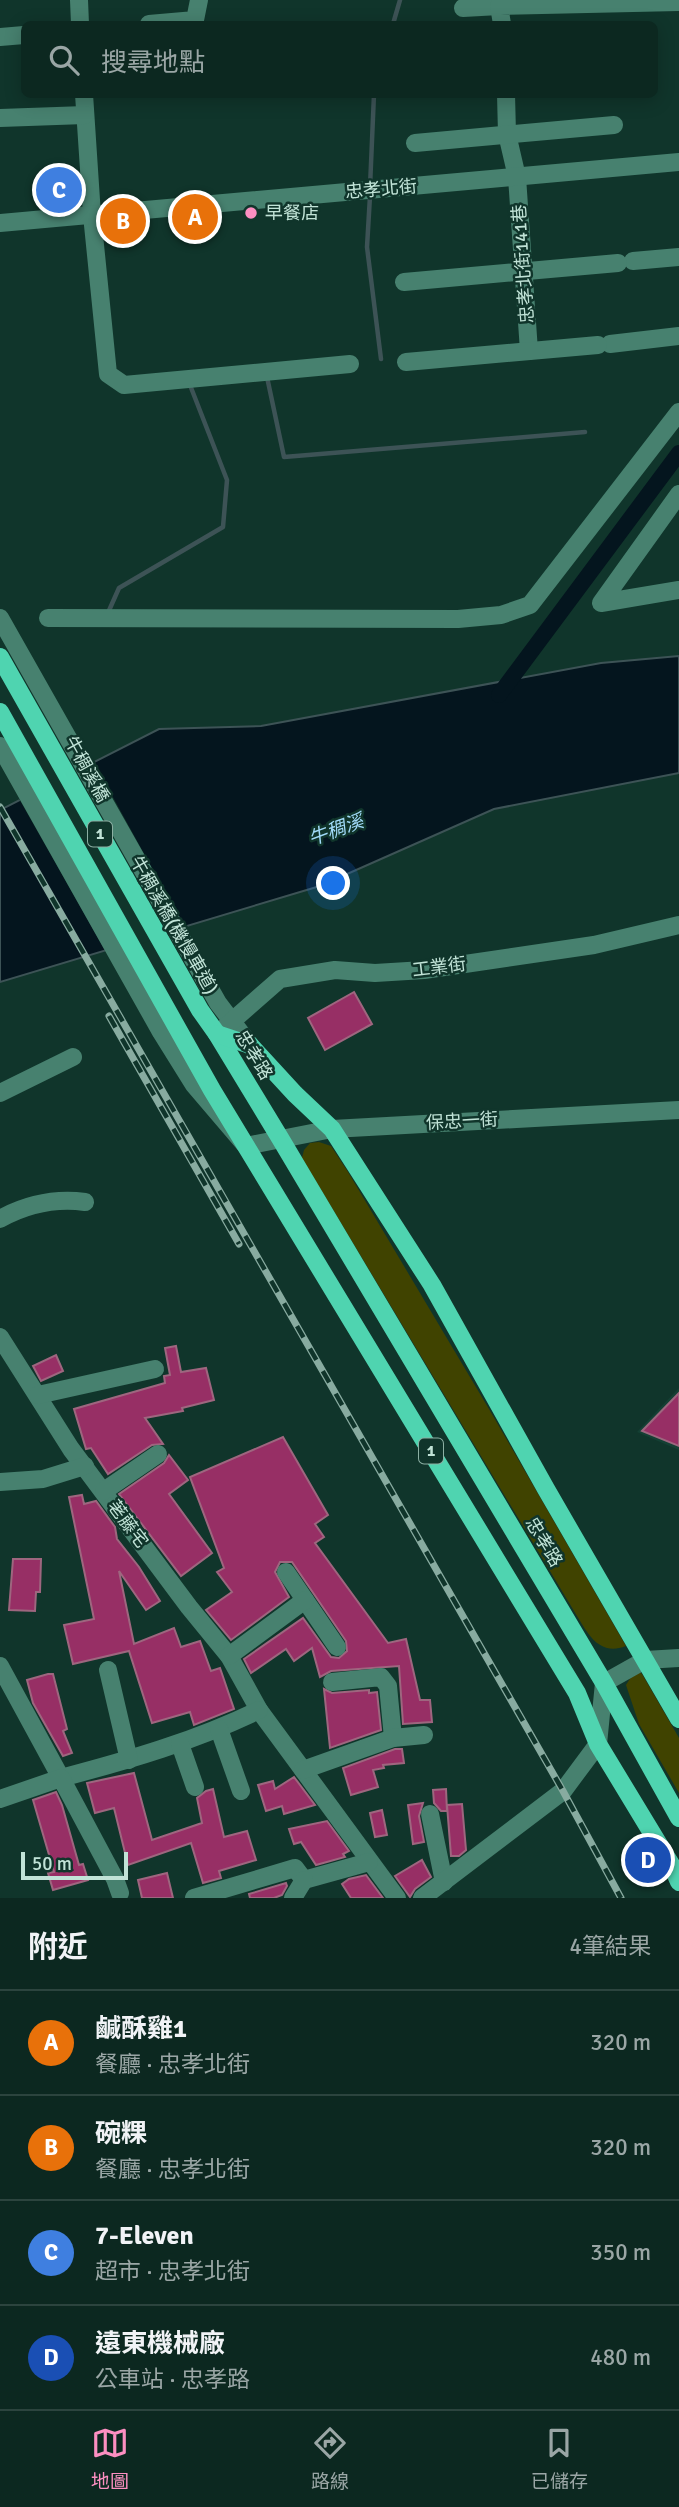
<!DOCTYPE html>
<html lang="zh-TW">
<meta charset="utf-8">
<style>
:root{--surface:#0c2820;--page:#1a342d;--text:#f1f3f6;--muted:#9aa6a5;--line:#2c443e;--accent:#fc8fc1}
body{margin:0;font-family:Signika,"Noto Sans TC",sans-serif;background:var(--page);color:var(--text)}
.scale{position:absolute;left:21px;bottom:18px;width:107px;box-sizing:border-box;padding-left:7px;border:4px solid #c1e3d7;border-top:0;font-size:19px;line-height:24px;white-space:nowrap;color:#c1e3d7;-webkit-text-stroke:5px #10352b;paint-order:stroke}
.you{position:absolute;left:334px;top:884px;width:24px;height:24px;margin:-18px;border:5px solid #fff;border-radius:50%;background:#1a73e8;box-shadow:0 0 0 10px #1a73e833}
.badge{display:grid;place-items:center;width:46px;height:46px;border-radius:50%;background:var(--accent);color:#fff;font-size:23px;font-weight:700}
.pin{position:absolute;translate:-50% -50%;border:4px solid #fff;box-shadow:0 2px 7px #0006}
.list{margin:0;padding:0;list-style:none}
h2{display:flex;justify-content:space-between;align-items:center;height:91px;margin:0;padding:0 28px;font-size:30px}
h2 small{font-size:23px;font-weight:400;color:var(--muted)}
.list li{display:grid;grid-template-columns:46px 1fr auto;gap:21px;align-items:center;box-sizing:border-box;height:105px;padding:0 28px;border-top:2px solid var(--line)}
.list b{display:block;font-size:26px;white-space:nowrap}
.list p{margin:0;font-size:23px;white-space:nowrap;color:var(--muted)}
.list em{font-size:23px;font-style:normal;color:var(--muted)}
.icon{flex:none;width:38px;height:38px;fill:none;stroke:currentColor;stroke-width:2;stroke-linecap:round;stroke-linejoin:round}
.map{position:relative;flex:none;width:679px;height:1898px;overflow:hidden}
.search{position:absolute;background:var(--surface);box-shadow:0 4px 18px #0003;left:21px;right:21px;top:21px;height:77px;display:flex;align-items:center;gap:18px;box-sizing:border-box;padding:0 24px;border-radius:10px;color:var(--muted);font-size:26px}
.sheet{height:511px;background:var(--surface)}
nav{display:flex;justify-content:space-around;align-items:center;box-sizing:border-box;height:98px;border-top:2px solid var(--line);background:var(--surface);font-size:19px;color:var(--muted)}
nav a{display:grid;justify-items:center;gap:4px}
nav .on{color:var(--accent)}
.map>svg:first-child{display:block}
.built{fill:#144034}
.green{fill:#404300}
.water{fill:#04151e;stroke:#3d5356;stroke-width:2}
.pier{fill:#10352b}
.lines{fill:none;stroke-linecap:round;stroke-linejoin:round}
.stream{stroke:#3d5356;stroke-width:4.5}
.canal{stroke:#04151e;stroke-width:16}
.building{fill:#972f65;stroke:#9e667f;stroke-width:2}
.minor{stroke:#47816f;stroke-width:18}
.major{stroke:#4fd4b0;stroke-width:18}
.rail-casing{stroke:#88aba0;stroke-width:7}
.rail{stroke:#10352b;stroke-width:4.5;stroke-dasharray:13;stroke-linecap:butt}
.poi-dot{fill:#fc8fc1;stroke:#10352b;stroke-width:2.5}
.labels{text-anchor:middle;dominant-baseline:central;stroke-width:5;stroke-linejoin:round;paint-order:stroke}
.shield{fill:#10352b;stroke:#8cafa3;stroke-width:2}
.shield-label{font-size:16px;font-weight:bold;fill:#c1e3d7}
.street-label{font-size:18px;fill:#c1e3d7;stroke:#10352b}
.poi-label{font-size:18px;fill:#c1e3d7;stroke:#10352b;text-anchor:start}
.water-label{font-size:19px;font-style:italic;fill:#a2dbf9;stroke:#10352b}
</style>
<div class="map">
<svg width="679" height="1898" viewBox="0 0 679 1898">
<rect width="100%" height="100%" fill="#10352b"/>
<path class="built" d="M 679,1388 L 679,1450 L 637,1432 Z"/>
<g class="green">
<path d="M 319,1142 L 331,1146 L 348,1172 L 489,1409 L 626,1646 C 600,1656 589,1636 577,1616 L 302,1158 L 304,1150 L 310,1143 Z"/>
<path d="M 636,1669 L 642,1674 L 679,1738 L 679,1793 L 639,1724 L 626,1685 Z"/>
</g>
<path class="water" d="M 679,656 L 679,773 L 494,809 L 320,886 L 0,982 L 0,810 L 159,729 L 261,726 L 601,663 Z"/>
<path class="pier" d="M 92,759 L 186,930 L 107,954 L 18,797 Z"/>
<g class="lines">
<g class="stream">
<path d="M 393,24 L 400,0"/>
<path d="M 370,187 L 374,94"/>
<path d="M 370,196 L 367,247 L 381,359"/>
<path d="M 267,377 L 284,457 L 585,432"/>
<path d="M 107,615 L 119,588 L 223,527 L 227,480 L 190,385"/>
</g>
<path class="canal" d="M 499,695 L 679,453"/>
</g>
<g class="building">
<path d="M 354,992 L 372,1024 L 325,1050 L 308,1018 Z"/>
<path d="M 176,1346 L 181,1372 L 206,1368 L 214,1400 L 182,1408 L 183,1411 L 145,1418 L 163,1444 L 152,1445 L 108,1474 L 91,1448 L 86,1449 L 74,1409 L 165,1383 L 164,1376 L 170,1375 L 165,1348 Z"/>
<path d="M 56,1355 L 63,1371 L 41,1381 L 33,1366 Z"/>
<path d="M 679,1393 L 679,1446 L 642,1431 Z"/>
<path d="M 283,1437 L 328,1515 L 315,1524 L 324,1537 L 315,1543 L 388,1643 L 406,1639 L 420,1700 L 430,1700 L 432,1722 L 403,1724 L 399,1666 L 331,1671 L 320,1677 L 312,1648 L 294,1661 L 286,1649 L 251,1673 L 244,1659 L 303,1618 L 331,1657 L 339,1658 L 347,1651 L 346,1641 L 292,1562 L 280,1562 L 275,1572 L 289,1597 L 231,1640 L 206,1610 L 232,1592 L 217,1572 L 224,1568 L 190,1477 Z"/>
<path d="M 169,1455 L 188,1480 L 169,1494 L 212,1553 L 181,1576 L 119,1494 L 164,1463 Z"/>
<path d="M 82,1495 L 84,1504 L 96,1501 L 115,1527 L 117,1539 L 139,1567 L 160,1601 L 146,1610 L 119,1571 L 134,1644 L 174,1628 L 181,1647 L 200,1641 L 211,1671 L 220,1668 L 234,1709 L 194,1725 L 190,1712 L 152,1723 L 129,1651 L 73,1664 L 64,1625 L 94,1619 L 69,1497 Z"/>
<path d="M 13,1559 L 41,1559 L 40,1592 L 36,1592 L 35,1611 L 9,1610 Z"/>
<path d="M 48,1674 L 53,1674 L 67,1729 L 63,1731 L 72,1753 L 63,1756 L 33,1703 L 27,1680 Z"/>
<path d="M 324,1689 L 332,1693 L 369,1690 L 369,1693 L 377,1692 L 381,1730 L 330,1748 Z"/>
<path d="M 395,1749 L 402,1749 L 404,1763 L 383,1765 L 384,1768 L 373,1770 L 378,1787 L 351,1795 L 343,1768 Z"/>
<path d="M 134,1773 L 152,1840 L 202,1823 L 197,1798 L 206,1791 L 213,1789 L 224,1837 L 247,1831 L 256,1860 L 219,1871 L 221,1878 L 203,1883 L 191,1843 L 128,1865 L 114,1808 L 95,1813 L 87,1783 Z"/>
<path d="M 294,1777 L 315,1805 L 284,1814 L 282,1806 L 266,1811 L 258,1785 L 273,1781 L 275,1789 Z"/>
<path d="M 446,1789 L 447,1811 L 441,1811 L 434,1803 L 433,1790 Z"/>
<path d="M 56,1792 L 62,1805 L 79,1865 L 83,1864 L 88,1880 L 53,1890 L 48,1873 L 54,1872 L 33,1800 Z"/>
<path d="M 423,1803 L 419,1816 L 424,1842 L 413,1844 L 408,1805 Z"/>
<path d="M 462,1804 L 466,1850 L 459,1856 L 451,1856 L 447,1805 Z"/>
<path d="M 382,1810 L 387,1835 L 375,1837 L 370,1813 Z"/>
<path d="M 327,1821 L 349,1851 L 343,1854 L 345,1857 L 316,1865 L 301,1842 L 294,1844 L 289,1829 Z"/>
<path d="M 422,1860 L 431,1877 L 415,1889 L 410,1897 L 395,1876 Z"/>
<path d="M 167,1873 L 173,1898 L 142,1898 L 138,1880 Z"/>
<path d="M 366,1875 L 383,1898 L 351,1898 L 342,1884 L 349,1879 Z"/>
<path d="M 286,1883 L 287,1886 L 282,1895 L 274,1898 L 250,1898 L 249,1894 Z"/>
</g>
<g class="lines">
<g class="minor">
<path d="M 79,0 L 80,24"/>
<path d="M 463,8 L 499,6 L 501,0"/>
<path d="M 149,24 L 195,20 L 199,0"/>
<path d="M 502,24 L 499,6 L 679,2"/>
<path d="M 0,37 L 24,35"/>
<path d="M 84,94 L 92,215 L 108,374 L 124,385 L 350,364"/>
<path d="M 506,94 L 507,134 L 517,177 L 529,351"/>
<path d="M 0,118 L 85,115"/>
<path d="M 415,143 L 614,125"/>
<path d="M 0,223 L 679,162"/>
<path d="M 633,261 L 679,257"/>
<path d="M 404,282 L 618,263"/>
<path d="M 610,344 L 679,336"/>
<path d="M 406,362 L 598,345"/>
<path d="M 679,494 L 601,603 L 679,590"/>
<path d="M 0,618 L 218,1003 L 250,1045"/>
<path d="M 48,618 L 458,619 L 501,615 L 530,605 L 679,412"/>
<path d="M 0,746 L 161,1032 L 194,1085 L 246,1146 L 332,1129 L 679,1110"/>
<path d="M 223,1029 L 280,979 L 335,970 L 375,973 L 424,970 L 594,945 L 679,925"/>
<path d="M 0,1093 L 73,1057"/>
<path d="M 0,1219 C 27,1204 54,1198 85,1202"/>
<path d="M 0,1337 L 71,1449 L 189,1607 L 229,1656 L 259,1710 L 397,1898"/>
<path d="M 38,1395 L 155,1369"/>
<path d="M 0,1482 L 43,1479 L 85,1466"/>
<path d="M 104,1491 L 158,1454"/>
<path d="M 286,1572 L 337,1647"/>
<path d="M 229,1656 L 305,1600"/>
<path d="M 0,1666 L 61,1778 C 129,1760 195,1741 259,1710"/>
<path d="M 108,1670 L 129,1760"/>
<path d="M 332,1682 L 381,1677 L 388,1686 L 393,1738"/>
<path d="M 219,1729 L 241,1791"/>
<path d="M 180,1744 L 195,1787"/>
<path d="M 303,1770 L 393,1738 L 424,1735"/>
<path d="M 0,1799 L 61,1778 L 115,1879 L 120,1893"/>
<path d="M 430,1814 L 444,1882"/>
<path d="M 194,1898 L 295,1868 L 304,1880 L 369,1862"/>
<path d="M 293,1898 L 304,1880"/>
<path d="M 422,1898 L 563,1791 L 598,1744 L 604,1683 L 645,1660 L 679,1658"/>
</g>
<g class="major">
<path d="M 0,657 L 200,1010 L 217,1034 L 280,1138 L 604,1683 L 679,1818"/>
<path d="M 0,712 L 212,1090 L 577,1693 L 598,1744 L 672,1866 L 679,1882"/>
<path d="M 217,1034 L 250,1045 L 295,1094 L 332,1129 L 432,1285 L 546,1489 L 679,1719"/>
</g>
<g class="rail-casing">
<g id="rail">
<path d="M 0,807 L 563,1791 L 621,1898"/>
<path d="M 109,1016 L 239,1244"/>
</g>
</g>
<use href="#rail" class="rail"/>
</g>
<circle class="poi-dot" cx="251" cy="213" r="7"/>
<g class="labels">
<g class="shield">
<rect x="88" y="821.5" width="24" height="25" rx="5"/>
<rect x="419" y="1438.5" width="24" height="25" rx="5"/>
</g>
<g class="shield-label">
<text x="100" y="834">1</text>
<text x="431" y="1451">1</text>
</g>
<g class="street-label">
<text transform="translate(381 189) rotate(-5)">忠孝北街</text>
<text transform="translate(523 264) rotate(-94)">忠孝北街141巷</text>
<text transform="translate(87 769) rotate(61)">牛稠溪橋</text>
<text transform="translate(174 925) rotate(60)">牛稠溪橋(機慢車道)</text>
<text transform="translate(439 967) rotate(-7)">工業街</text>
<text transform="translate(254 1055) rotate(59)">忠孝路</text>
<text transform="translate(462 1121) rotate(-3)">保忠一街</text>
<text transform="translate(128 1524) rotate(53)">荖藤宅</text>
<text transform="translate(544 1542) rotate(59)">忠孝路</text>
</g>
<g class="poi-label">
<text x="265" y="213">早餐店</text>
</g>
<g class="water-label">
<text transform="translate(336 830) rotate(-20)">牛稠溪</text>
</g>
</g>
</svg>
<div class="scale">50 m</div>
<div class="you"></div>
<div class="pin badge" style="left:195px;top:217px;background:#e8710a">A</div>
<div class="pin badge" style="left:123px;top:221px;background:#e8710a">B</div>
<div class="pin badge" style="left:59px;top:190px;background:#3f7fe0">C</div>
<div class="pin badge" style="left:648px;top:1860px;background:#1a4fb4">D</div>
<div class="search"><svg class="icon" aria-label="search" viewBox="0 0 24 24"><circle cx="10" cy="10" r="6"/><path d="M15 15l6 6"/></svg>搜尋地點</div>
</div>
<section class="sheet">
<h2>附近<small>4筆結果</small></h2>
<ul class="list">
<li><span class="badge" style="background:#e8710a">A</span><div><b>鹹酥雞1</b><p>餐廳 · 忠孝北街</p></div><em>320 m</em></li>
<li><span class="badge" style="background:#e8710a">B</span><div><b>碗粿</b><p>餐廳 · 忠孝北街</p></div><em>320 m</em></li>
<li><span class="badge" style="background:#3f7fe0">C</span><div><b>7-Eleven</b><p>超市 · 忠孝北街</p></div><em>350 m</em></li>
<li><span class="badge" style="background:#1a4fb4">D</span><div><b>遠東機械廠</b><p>公車站 · 忠孝路</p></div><em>480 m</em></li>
</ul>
</section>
<nav>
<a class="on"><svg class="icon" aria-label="map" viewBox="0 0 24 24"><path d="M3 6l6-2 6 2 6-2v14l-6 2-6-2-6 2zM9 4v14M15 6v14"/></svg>地圖</a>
<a><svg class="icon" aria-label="directions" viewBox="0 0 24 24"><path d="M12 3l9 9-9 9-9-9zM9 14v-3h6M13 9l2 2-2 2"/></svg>路線</a>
<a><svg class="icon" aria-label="saved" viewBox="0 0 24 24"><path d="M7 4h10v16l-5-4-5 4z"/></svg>已儲存</a>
</nav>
